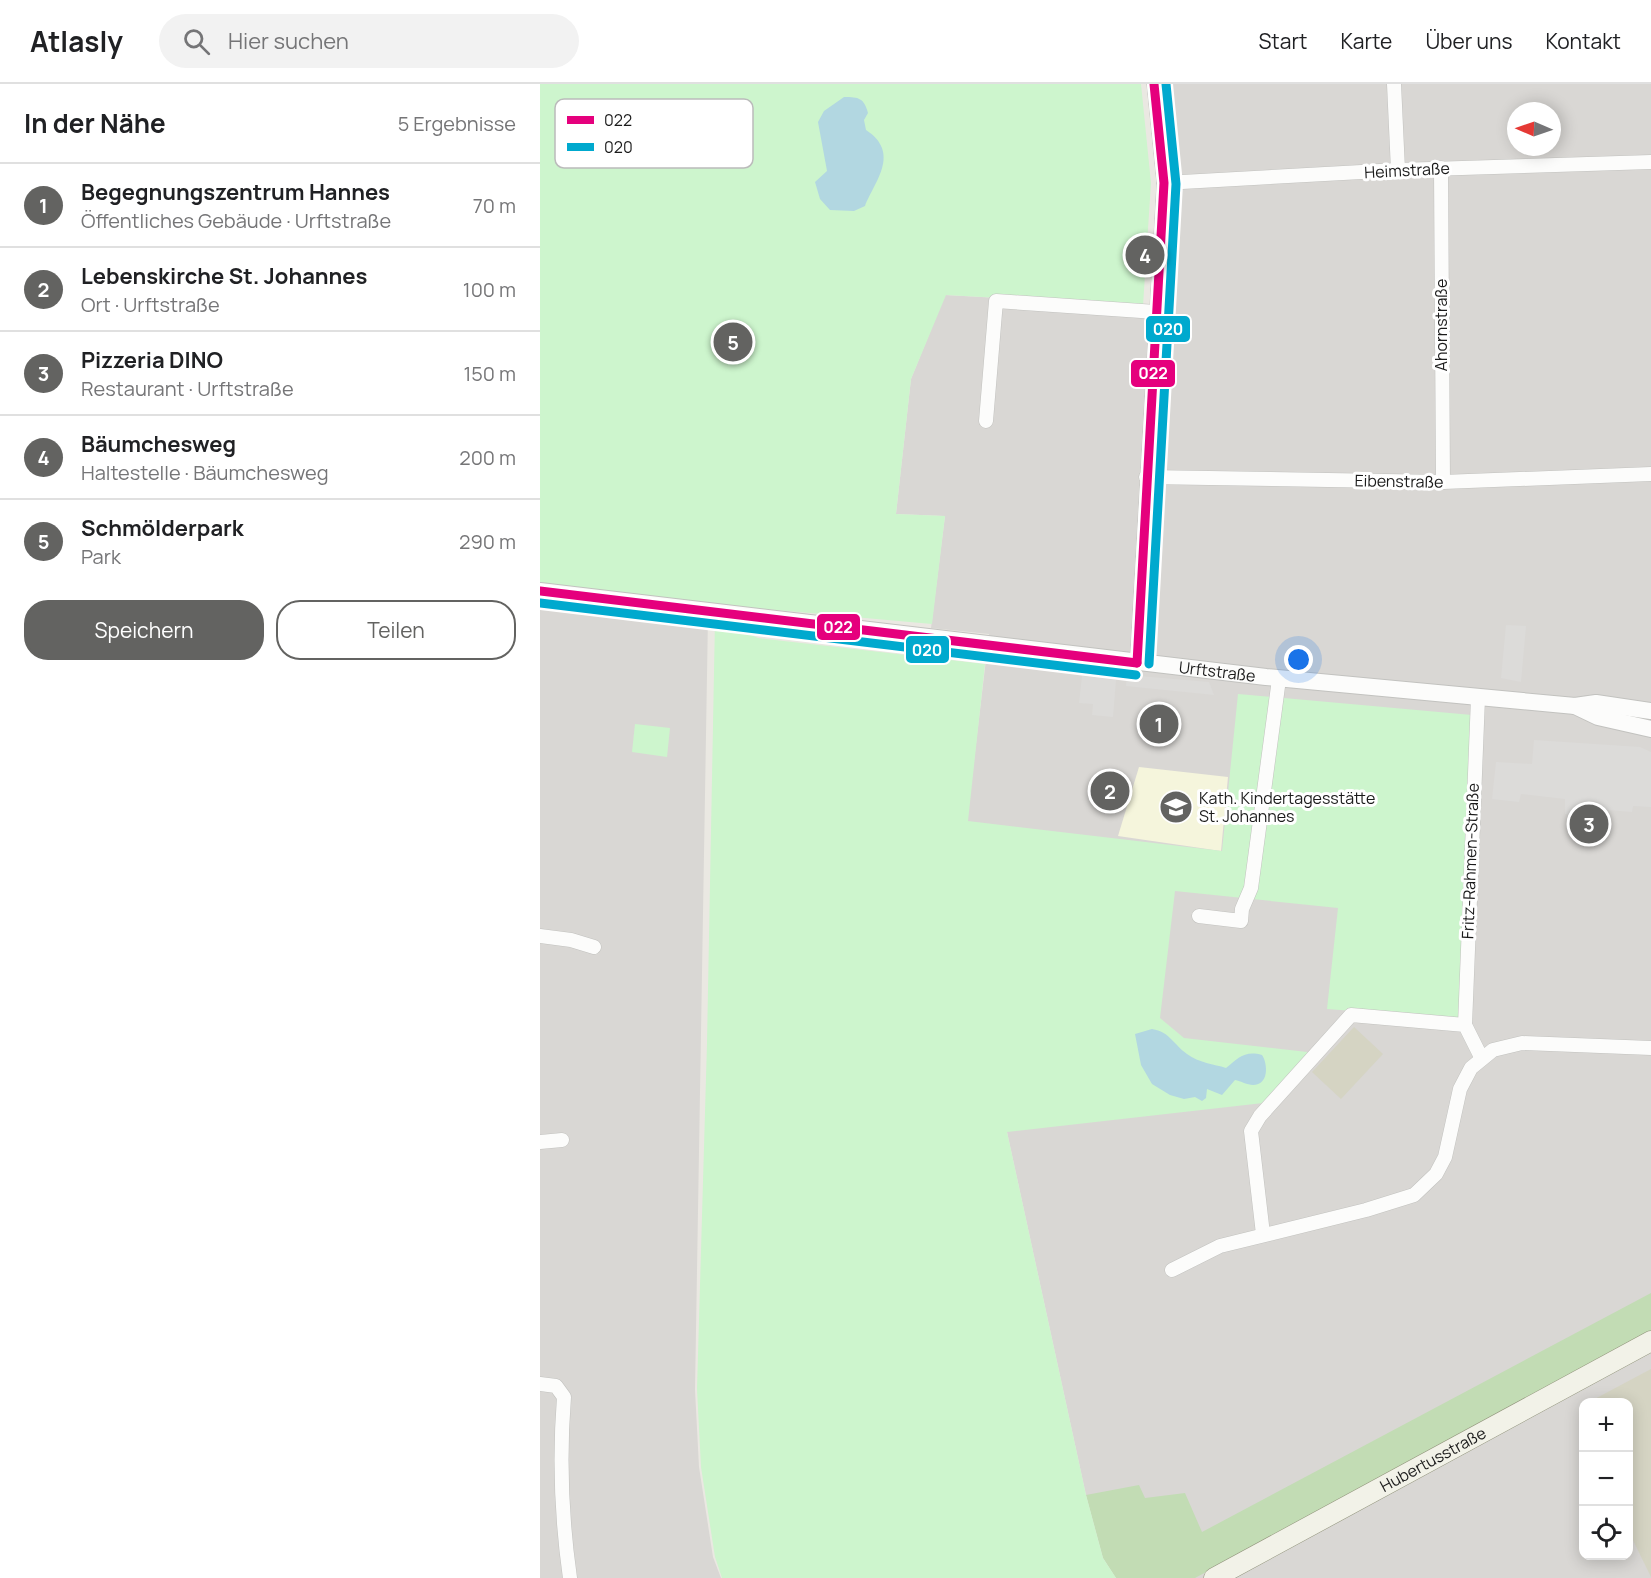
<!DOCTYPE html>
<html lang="de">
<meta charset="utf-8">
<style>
:root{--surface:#fff;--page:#f2f2f2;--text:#202124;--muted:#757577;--line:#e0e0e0;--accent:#636361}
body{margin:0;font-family:Manrope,sans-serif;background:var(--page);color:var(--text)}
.controls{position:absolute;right:18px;bottom:18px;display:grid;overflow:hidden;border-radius:12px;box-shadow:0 3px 15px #0003}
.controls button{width:54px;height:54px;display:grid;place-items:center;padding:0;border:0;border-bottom:2px solid var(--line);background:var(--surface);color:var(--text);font:30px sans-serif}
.compass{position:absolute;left:967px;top:18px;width:54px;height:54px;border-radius:50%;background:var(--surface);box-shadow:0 3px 15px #0003;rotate:272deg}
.you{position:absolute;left:759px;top:576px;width:21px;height:21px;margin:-15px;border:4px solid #fff;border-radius:50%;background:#1a73e8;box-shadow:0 0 0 9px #1a73e833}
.badge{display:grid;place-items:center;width:39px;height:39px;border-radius:50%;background:var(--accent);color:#fff;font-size:20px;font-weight:700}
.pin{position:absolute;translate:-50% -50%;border:3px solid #fff;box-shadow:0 2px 6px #0006}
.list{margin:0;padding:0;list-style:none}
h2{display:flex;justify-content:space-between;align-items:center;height:78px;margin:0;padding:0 24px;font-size:26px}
h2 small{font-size:20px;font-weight:400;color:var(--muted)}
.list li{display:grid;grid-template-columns:39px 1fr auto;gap:18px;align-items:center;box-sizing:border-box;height:84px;padding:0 24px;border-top:2px solid var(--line)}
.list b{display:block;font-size:22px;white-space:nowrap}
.list p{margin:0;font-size:20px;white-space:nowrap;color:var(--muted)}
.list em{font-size:20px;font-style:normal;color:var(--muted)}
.actions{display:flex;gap:12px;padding:18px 24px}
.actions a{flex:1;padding:14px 0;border:2px solid var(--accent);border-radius:24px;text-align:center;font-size:21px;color:var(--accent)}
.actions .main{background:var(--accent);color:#fff}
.icon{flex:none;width:33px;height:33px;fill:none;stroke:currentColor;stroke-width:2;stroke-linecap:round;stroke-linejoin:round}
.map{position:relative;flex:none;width:1111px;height:1494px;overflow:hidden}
header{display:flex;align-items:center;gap:36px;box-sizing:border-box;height:84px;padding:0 30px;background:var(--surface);border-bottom:2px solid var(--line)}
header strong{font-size:28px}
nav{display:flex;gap:33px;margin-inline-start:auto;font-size:21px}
.search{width:420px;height:54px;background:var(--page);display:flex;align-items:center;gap:15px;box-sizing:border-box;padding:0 21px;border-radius:33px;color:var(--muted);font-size:22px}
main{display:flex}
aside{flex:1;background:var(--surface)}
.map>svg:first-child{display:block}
.residential{fill:#d9d7d4;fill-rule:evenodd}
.education{fill:#f5f5dc}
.construction{fill:#d5d4c3}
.forest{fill:#c2dcb4}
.park{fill:#cdf5cd}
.parking{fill:#dcdbd9}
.water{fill:#b2d7e1}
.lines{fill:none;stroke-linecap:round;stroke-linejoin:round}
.minor-casing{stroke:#c2c2bf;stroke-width:15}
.tertiary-casing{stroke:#c2c2bf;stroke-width:18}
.secondary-casing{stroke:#91937b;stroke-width:21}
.minor{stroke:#fcfcfb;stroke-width:14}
.tertiary{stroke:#fcfcfb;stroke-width:16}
.secondary{stroke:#f2f2e8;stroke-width:20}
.bus-1-casing{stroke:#fff;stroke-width:14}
.bus-2-casing{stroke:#fff;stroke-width:14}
.bus-1{stroke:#e5007d;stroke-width:9}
.bus-2{stroke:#00a9ce;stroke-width:9}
.labels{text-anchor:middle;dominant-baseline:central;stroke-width:6;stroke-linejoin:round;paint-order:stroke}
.street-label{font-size:16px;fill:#1b1b1b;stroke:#fff}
.poi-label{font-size:16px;fill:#1b1b1b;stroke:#fff;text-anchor:start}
.key{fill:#fff;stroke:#bbb;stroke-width:1.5}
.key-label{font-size:16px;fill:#1b1b1b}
.line-badge{stroke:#fff;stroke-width:2}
.badge-label{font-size:16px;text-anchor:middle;font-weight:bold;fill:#fff}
</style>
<header>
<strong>Atlasly</strong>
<div class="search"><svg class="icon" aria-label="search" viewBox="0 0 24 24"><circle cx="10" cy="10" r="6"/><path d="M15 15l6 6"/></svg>Hier suchen</div>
<nav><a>Start</a><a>Karte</a><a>Über uns</a><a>Kontakt</a></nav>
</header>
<main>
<aside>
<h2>In der Nähe<small>5 Ergebnisse</small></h2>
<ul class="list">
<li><span class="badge">1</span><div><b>Begegnungszentrum Hannes</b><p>Öffentliches Gebäude · Urftstraße</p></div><em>70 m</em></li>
<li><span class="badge">2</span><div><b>Lebenskirche St. Johannes</b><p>Ort · Urftstraße</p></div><em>100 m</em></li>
<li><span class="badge">3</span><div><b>Pizzeria DINO</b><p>Restaurant · Urftstraße</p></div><em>150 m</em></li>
<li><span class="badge">4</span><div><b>Bäumchesweg</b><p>Haltestelle · Bäumchesweg</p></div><em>200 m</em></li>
<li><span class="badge">5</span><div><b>Schmölderpark</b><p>Park</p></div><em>290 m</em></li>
</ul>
<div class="actions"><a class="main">Speichern</a><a>Teilen</a></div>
</aside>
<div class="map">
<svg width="1111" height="1494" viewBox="0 0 1111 1494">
<rect width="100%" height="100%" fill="#eae8e2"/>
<g class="residential">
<path d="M 626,0 L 1111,0 L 1111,1494 L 576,1494 L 563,1474 L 546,1411 L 467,1048 L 427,736 L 449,550 L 391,544 L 405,432 L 356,430 L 371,295 L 405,211 L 631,223 L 636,86 ZM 976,27 L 1012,27 L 1012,63 L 976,63 ZM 1044,1318 L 1088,1318 L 1088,1472 L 1044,1472 Z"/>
<path d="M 0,514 L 168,532 L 155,1306 L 159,1383 L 173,1473 L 181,1494 L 0,1494 Z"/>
</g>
<path class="education" d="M 599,683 L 688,693 L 681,767 L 578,752 Z"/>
<g class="construction">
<path d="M 814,943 L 843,970 L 801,1015 L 772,988 Z"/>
<path d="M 1111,1285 L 1111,1493 L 1089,1448 L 1088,1318 L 1049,1318 Z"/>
</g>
<path class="forest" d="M 1111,1209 L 1111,1250 L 655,1494 L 576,1494 L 563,1474 L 546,1411 L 599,1401 L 605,1414 L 645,1409 L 662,1448 Z"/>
<g class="park">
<path d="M 0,0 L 601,0 L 611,99 L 603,222 L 406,211 L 371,295 L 356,430 L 405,432 L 392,540 L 202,523 L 0,501 Z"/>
<path d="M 175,535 L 218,554 L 445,580 L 428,737 L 682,767 L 698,610 L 932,631 L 920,935 L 787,925 L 798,824 L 635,807 L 620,934 L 644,954 L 776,969 L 732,1018 L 467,1048 L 546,1411 L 563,1474 L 576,1494 L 182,1494 L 175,1473 L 161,1383 L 157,1305 L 167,959 Z"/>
<path d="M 95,640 L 130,644 L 127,673 L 92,668 Z"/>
</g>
<g class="parking">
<path d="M 966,541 L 986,542 L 981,598 L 961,594 Z"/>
<path d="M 587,591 L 669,598 L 674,611 L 586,602 Z"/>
<path d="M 542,592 L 576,596 L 573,633 L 552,631 L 553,620 L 539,619 Z"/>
<path d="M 994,656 L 1100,663 L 1111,668 L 1111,723 L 1093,722 L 1092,728 L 1056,725 L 1055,732 L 1025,730 L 1025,715 L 981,710 L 979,718 L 952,715 L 956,678 L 992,680 Z"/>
</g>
<g class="water">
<path d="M 304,13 C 319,13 324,14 328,29 L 324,36 L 326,46 C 361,69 335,97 325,122 L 314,127 L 290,126 L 280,115 L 275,98 L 287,87 L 278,38 L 284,27 Z"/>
<path d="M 612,945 C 630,948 633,960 647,970 C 659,979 674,980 686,984 C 698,974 705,966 722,971 C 728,980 729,1001 713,1001 C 707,1001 701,997 695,996 L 682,1011 L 667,1005 L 666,1014 L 662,1017 L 655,1013 L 644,1015 L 630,1011 L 612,1000 L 601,981 L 595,950 Z"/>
</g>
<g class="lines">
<g class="minor-casing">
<g id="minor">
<path d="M 854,0 L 858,86"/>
<path d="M 901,84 L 903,398"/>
<path d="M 624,99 L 858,86 L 1111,78"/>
<path d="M 446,337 L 456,217 L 616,228"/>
<path d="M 606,393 L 903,398 L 1111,390"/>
<path d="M 597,579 L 624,99 L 614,0"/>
<path d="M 659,832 L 701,837 L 702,825 L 711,804 L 739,595"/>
<path d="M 0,852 L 31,856 L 54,863"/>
<path d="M 925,941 L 938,614"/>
<path d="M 0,1058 L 22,1056"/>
<path d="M 723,1150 L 711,1047 L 720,1032 L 811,931 L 925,941 L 941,973"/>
<path d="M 632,1186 L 680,1162 L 826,1126 L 874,1111 L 896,1090 L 905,1073 L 920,1005 L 931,984 L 953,966 L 982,959 L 1111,964"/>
<path d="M 0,1300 L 16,1302 L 24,1313 C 19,1376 21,1431 30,1494"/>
</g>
</g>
<g class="tertiary-casing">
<g id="tertiary">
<path id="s1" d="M 0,507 L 726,593 L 1035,622 L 1056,619 L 1111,627"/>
<path d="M 1035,622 L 1058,633 L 1111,645"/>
</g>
</g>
<g class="secondary-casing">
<g id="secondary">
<path id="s2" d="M 674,1494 L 1111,1257"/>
</g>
</g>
<use href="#minor" class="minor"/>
<use href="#tertiary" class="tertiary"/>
<use href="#secondary" class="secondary"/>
<g class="bus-1-casing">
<g id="bus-1">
<path d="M 0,507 L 597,579"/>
<path d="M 597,579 L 624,99 L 614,0"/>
</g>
</g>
<g class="bus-2-casing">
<g id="bus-2">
<path d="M 0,519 L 596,591"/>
<path d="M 609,580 L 636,100 L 626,0"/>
</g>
</g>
<use href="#bus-1" class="bus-1"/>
<use href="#bus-2" class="bus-2"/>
</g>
<defs>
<g id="school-disc" transform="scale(1.725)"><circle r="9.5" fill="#636361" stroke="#fff"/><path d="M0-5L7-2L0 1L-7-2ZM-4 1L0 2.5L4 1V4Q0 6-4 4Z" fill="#fff"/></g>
</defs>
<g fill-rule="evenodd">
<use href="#school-disc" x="636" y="723"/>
</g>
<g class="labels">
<g class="street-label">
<text transform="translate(867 86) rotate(-3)">Heimstraße</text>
<text transform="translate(901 241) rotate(-90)">Ahornstraße</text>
<text transform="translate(859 397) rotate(1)">Eibenstraße</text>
<text stroke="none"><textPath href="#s1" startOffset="682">Urftstraße</textPath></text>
<text transform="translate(930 777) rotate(-88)">Fritz-Rahmen-Straße</text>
<text stroke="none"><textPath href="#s2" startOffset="249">Hubertusstraße</textPath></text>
</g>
<g class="poi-label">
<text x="659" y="714">Kath. Kindertagesstätte<tspan x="659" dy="18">St. Johannes</tspan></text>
</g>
</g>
<rect x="15" y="15" width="198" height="69" rx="9" class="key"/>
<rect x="27" y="32" width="27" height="8" fill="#e5007d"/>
<rect x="27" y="59" width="27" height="8" fill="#00a9ce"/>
<g class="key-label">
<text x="64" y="42">022</text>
<text x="64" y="69">020</text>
</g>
<g class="line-badge">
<rect x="605" y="231" width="46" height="28" rx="6" fill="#00a9ce"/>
<rect x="590" y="275" width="46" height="29" rx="6" fill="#e5007d"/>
<rect x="276" y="529" width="45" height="28" rx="6" fill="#e5007d"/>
<rect x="365" y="551" width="45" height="29" rx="6" fill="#00a9ce"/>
</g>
<g class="badge-label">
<text x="628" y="251">020</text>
<text x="613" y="295">022</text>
<text x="298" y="549">022</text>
<text x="387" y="572">020</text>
</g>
</svg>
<div class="controls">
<button>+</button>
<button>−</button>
<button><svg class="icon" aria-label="locate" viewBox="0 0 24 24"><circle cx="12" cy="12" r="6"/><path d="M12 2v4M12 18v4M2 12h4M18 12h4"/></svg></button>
</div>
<svg class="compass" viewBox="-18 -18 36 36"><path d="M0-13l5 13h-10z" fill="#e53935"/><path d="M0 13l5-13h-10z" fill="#757577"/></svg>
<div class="you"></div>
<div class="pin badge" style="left:619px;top:640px">1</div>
<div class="pin badge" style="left:570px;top:707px">2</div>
<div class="pin badge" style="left:1049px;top:740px">3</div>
<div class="pin badge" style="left:605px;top:171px">4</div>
<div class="pin badge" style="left:193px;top:258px">5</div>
</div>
</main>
